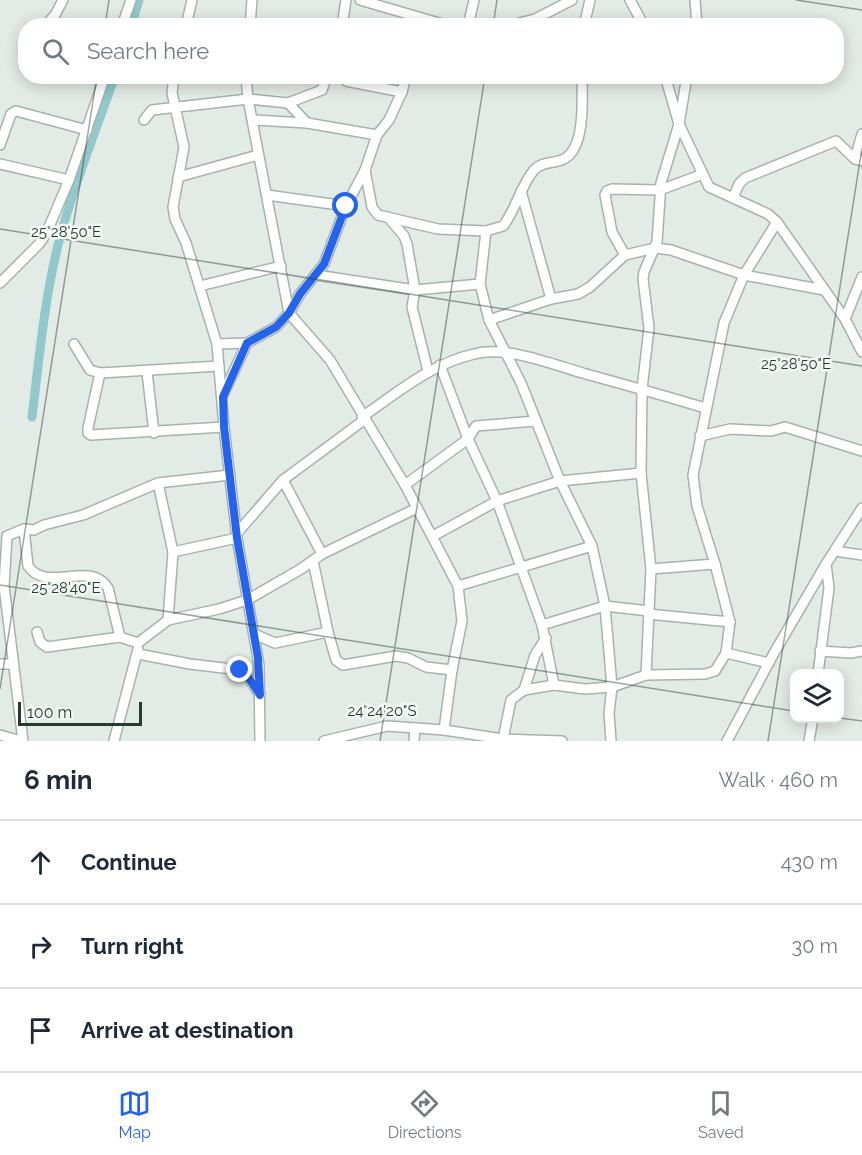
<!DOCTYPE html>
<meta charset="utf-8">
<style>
:root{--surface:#fff;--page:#f2f2f3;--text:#1f2937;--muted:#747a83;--line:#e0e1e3;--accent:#2563eb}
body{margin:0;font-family:Raleway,sans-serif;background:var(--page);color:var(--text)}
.controls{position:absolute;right:18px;bottom:18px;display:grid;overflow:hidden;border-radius:12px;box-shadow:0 3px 15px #0003}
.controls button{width:54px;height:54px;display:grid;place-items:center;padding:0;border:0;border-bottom:2px solid var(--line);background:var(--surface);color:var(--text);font:30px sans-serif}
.scale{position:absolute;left:18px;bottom:15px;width:124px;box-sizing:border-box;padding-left:6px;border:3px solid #243b32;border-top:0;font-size:16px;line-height:21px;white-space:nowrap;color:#243b32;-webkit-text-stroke:4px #f3f8f5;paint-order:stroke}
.stop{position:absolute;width:18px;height:18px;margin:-14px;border:4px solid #2563eb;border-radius:50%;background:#fff}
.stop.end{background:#2563eb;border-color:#fff;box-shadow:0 2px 6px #0008}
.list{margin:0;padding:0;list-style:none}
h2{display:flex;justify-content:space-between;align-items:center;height:78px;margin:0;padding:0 24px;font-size:26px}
h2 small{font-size:20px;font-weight:400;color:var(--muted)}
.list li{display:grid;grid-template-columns:39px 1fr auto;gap:18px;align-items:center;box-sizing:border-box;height:84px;padding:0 24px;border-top:2px solid var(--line)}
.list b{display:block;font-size:22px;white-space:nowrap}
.list em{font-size:20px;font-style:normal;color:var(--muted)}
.icon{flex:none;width:33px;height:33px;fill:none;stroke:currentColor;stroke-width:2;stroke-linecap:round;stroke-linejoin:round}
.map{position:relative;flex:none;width:862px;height:741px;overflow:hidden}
.search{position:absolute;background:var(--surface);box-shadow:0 3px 15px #0003;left:18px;right:18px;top:18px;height:66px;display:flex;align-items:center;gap:15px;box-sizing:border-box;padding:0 21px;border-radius:24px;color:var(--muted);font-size:22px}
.sheet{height:330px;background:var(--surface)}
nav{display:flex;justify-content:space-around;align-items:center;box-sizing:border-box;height:84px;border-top:2px solid var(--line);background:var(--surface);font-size:16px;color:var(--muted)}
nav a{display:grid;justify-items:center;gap:3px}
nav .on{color:var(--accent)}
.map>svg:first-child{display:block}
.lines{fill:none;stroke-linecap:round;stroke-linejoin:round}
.canal{stroke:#90c8cb;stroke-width:9}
.minor-casing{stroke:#a6b3ac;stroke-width:12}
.minor{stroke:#fff;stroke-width:9}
.route{stroke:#2563eb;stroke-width:8}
.ticks{fill:none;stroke:#243b32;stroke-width:1.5;stroke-opacity:0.45}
.ticks-label{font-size:15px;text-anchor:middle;fill:#243b32;stroke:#f3f8f5;stroke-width:5;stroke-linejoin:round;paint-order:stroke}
</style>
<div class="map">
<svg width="862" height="741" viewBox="0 0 862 741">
<rect width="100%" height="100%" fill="#e3ebe6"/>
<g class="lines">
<g class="canal">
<path d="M 131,26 L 139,0"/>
<path d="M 32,417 C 39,360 44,302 58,245 C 73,188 95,132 115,76"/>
</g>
<g class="minor-casing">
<g id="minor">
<path d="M 360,0 L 449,26"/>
<path d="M 630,0 L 644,26"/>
<path d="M 695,0 L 697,26"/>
<path d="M 45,26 L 55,15 L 63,0"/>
<path d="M 122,26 L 131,0"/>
<path d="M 186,26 L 192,0"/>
<path d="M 250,26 L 252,0"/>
<path d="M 342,26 L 346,0"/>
<path d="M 468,26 L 474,0"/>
<path d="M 508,26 L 535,19 L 572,0"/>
<path d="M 584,26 L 590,0"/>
<path d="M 174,76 L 172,93 L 184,147 L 173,207 L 175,219 L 186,243 L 217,344 L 224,427 L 237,538 L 259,665 L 260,741"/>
<path d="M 246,76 L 248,99 L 289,313 L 330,360 L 405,485 L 458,586 L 462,621 L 452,670 L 444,730"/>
<path d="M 582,76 C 582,97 586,148 564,159 C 554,164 542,161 534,170 C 520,187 516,210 503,226 L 486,231 L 480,284 L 489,320 L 521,383 L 560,481 L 592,546 L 605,606 L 612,687 L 609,713 L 611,741"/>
<path d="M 665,76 L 679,124 L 709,187 L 768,214 L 777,222 L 845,319 L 862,352"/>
<path d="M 346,81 L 402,92"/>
<path d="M 288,103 L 307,123 L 377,135"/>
<path d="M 144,120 L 152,110 L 248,99 L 288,103 L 322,90 L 327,76"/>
<path d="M 253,120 L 307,123"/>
<path d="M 862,134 L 855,159 L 862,161"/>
<path d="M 0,145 L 11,114 L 16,111 L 87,130"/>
<path d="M 0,164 L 69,180"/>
<path d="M 365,170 L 372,207 L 378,215 L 438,229 L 486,231"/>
<path d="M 178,177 L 258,155"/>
<path d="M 521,191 L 551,299"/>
<path d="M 267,195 L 346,206"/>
<path d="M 733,198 L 739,184 L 745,178 L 836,141 L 855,159"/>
<path d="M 388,217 L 404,236 L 407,244 L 415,290 L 412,307 L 428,371"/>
<path d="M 625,255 L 612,232 L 605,195 L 607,191 L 612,189 L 660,190 L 703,174"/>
<path d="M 316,275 L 415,290 L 480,284"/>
<path d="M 0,283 L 39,244 L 46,234 L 69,180 L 105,76"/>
<path d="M 200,286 L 281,266"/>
<path d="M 845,319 L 862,277"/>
<path d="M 489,320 L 551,299 L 578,294 L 590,287 L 625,255 L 655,248 L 671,250 L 744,275 L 824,290"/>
<path d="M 74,344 L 90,370 L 100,373 L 219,366"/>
<path d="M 217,344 L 247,343"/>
<path d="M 440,365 L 468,439 L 497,501 L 542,625 L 554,685"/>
<path d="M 147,372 L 154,433"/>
<path d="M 100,373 L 88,428 L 88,433 L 91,435 L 224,427"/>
<path d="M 223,395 L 247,343 L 276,327 L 289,313 L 300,294 L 324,264 L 346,206 L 365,170 L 377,135 L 389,120 L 402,92 L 406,76"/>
<path d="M 362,417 C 398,392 431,364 474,354 C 506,345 554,365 586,374 C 626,385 666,396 705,408"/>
<path d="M 700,436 L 730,429 L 771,431 L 785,427 L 862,451"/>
<path d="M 283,480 L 322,554"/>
<path d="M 158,483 L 173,552"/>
<path d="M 405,485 L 468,439 L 476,426 L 536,421"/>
<path d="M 24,529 L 28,566 C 47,594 90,559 108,588 L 120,637"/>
<path d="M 238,532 L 283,480 L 364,420"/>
<path d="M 433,536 L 497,501 L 560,481 L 641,473"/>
<path d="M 835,551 L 862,555"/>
<path d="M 313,561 L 328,632"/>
<path d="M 651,569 L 715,564"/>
<path d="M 458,586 L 592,546"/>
<path d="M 648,614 L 730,622"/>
<path d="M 168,620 L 173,552 L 237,538"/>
<path d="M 542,625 L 605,606 L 649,611"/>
<path d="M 37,632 L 40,642 L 47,647 L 120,637 L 138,643 L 168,620 L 219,609 L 247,600 L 301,569 L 322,554 L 417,508"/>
<path d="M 254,634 L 275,643 L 328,632 L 336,660 L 343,665 L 396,656 L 408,658 L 426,667 L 452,670"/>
<path d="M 820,651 L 851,653 L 862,651"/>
<path d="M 726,653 L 730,622 L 715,564 L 697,506 L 693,475 L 724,323 L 744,275 L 777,222"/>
<path d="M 138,654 L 190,664 L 240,670 L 246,674 L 260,695"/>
<path d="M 0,664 L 13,664"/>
<path d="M 818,674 L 829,588 L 826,564"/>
<path d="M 646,675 L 651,569 L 641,473 L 642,389 L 649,328 L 643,279 L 644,272 L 657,242 L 661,183 L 679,124 L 687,76"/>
<path d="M 524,690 L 554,685 L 585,689 L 612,687 L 646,675 L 705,674 L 715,671 L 726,653 L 769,663"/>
<path d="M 0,735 L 21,741"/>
<path d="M 503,739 L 511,700 L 524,690 L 535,655 L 546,638"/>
<path d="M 23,741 L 4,586 L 7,536 L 24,529 L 34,530 L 44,525 L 83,515 L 158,483 L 230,475"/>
<path d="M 114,741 L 138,649"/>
<path d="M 324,741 L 387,726 L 444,730 L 503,739 L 562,741"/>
<path d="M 414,741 L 415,728"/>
<path d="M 727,741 L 774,653 L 826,564 L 862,508"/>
<path d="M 809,741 L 813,718"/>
</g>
</g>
<use href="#minor" class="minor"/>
</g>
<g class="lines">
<path class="route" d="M 240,670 L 246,674 L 260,695 L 258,658 L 237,538 L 224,427 L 223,397 L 247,343 L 276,327 L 289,313 L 300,294 L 324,264 L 346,206"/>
</g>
<path class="ticks" d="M 796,0 L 862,10M 105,26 L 109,0M 493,26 L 497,0M 0,229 L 862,366M 0,585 L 794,711M 0,689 L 97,76M 840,718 L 862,721M 380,741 L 485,76M 768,741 L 862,148"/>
<g class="ticks-label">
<text x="66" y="237">25°28'50"E</text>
<text x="796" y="369">25°28'50"E</text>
<text x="66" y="593">25°28'40"E</text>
<text x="382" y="716">24°24'20"S</text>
</g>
</svg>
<div class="controls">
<button><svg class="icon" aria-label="layers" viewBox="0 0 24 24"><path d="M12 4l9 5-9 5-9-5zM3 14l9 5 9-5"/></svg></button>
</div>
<div class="scale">100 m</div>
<div class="stop" style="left:346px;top:206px"></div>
<div class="stop end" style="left:240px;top:670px"></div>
<div class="search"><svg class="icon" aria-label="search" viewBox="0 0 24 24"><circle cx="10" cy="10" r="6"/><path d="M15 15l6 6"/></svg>Search here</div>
</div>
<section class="sheet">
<h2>6 min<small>Walk · 460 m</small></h2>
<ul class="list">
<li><svg class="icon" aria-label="ahead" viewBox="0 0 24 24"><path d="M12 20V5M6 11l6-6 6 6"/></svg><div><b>Continue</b></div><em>430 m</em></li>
<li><svg class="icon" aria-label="right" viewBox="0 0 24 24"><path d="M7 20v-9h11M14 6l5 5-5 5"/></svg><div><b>Turn right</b></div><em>30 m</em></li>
<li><svg class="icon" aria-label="arrive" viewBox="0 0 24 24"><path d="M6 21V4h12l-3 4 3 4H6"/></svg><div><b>Arrive at destination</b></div></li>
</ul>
</section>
<nav>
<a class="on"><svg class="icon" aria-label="map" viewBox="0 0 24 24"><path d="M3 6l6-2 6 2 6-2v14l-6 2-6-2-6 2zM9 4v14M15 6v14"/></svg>Map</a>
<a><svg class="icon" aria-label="directions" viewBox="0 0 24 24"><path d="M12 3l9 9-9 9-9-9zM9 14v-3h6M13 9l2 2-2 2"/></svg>Directions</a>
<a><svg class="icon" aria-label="saved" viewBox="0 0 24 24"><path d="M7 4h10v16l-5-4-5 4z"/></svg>Saved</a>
</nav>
